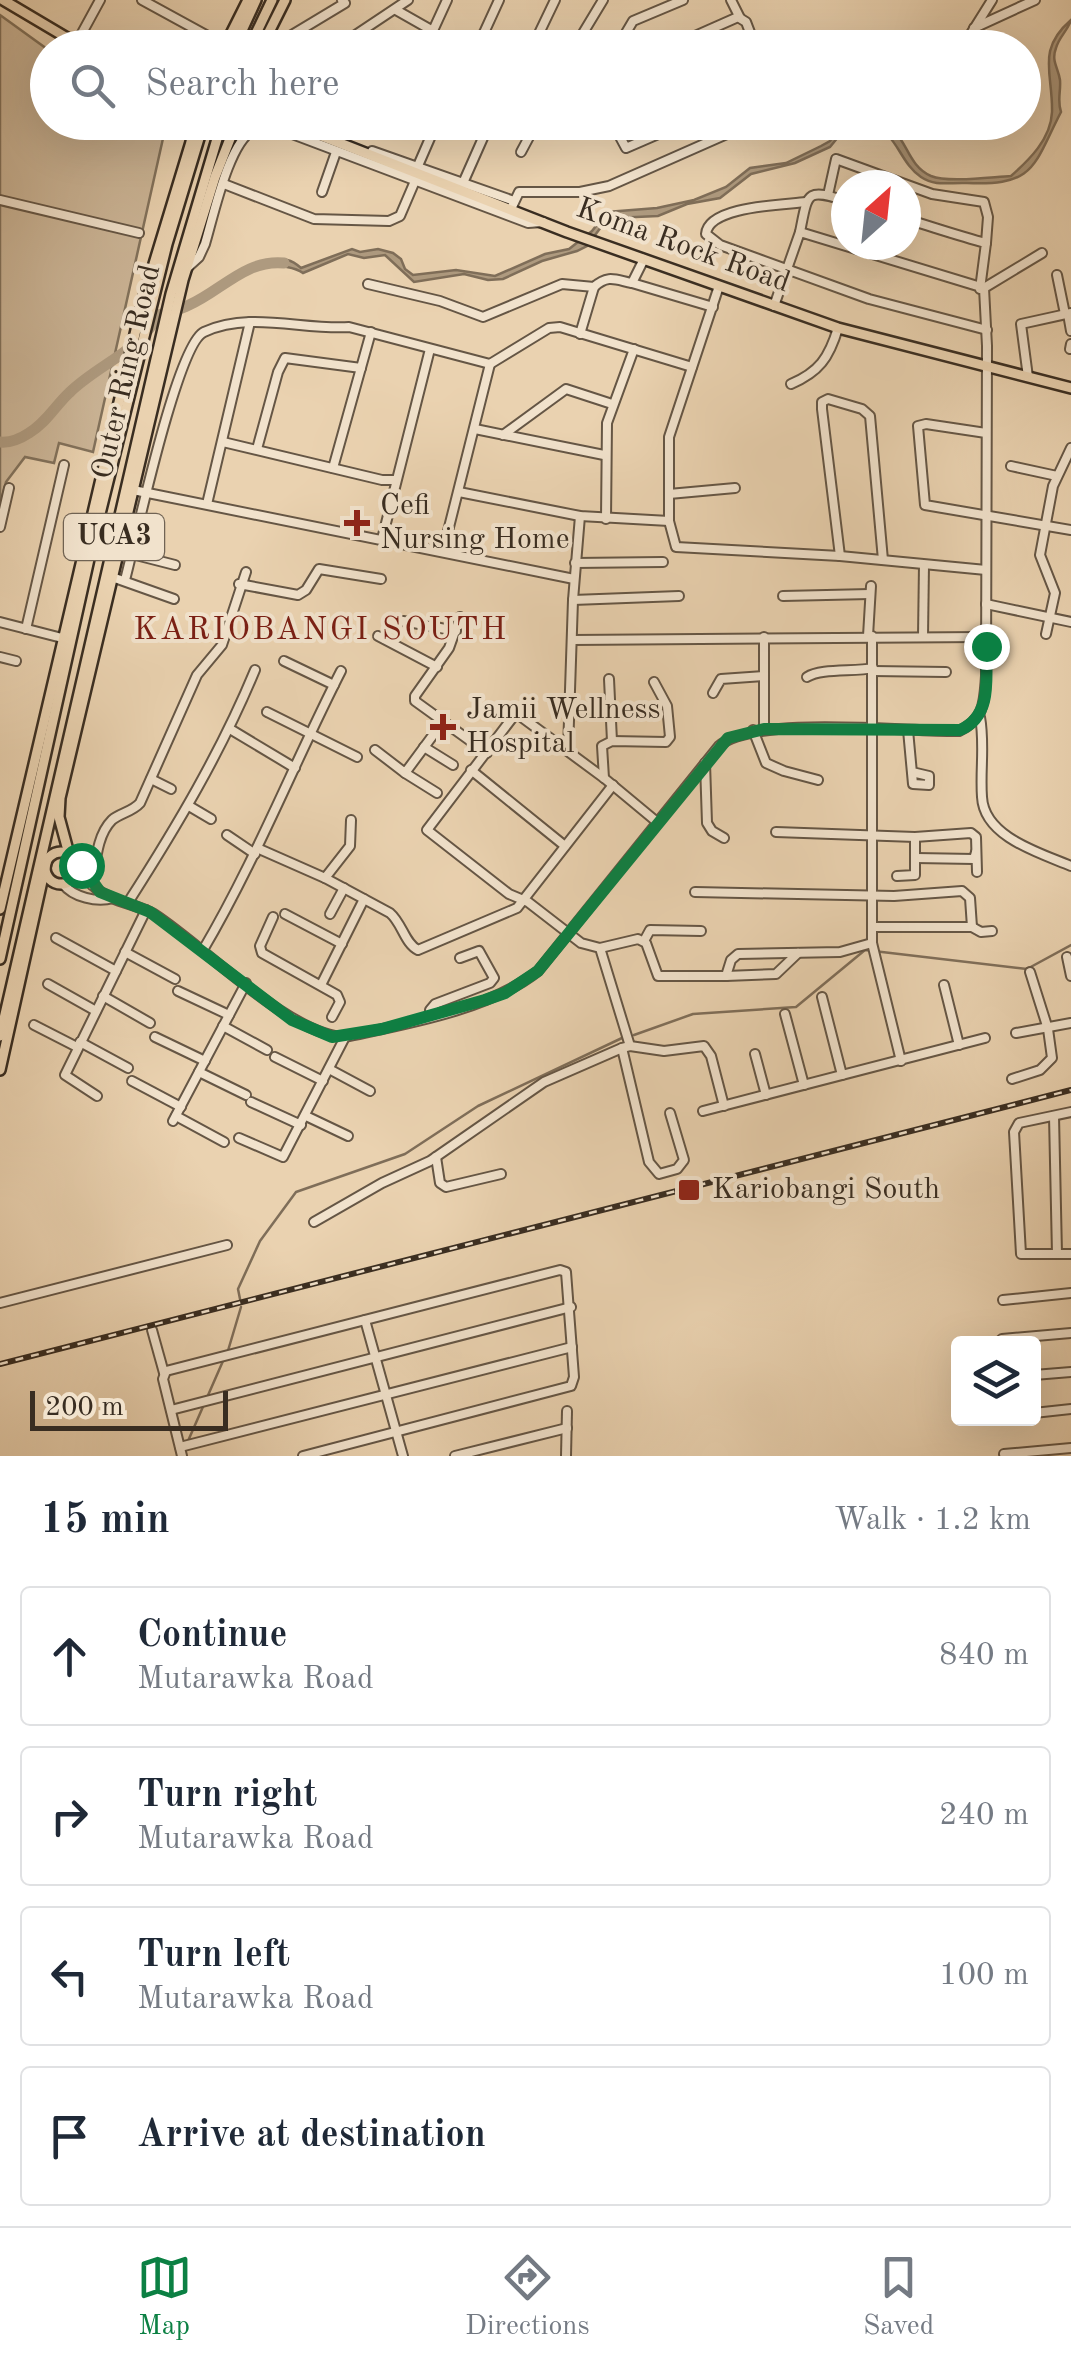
<!DOCTYPE html>
<meta charset="utf-8">
<style>
:root{--surface:#fff;--page:#f2f2f3;--text:#1f2937;--muted:#747a83;--line:#e0e1e3;--accent:#0b8043}
body{margin:0;font-family:"Old Standard TT",serif;background:var(--page);color:var(--text)}
.controls{position:absolute;right:30px;bottom:30px;display:grid;overflow:hidden;border-radius:10px;box-shadow:0 10px 40px #0002}
.controls button{width:90px;height:90px;display:grid;place-items:center;padding:0;border:0;border-bottom:2px solid var(--line);background:var(--surface);color:var(--text);font:50px sans-serif}
.compass{position:absolute;left:831px;top:170px;width:90px;height:90px;border-radius:50%;background:var(--surface);box-shadow:0 10px 40px #0002;rotate:27deg}
.scale{position:absolute;left:30px;bottom:25px;width:198px;box-sizing:border-box;padding-left:10px;border:5px solid #392d21;border-top:0;font-size:28px;line-height:35px;white-space:nowrap;color:#392d21;-webkit-text-stroke:8px #f1e2cc;paint-order:stroke}
.stop{position:absolute;width:30px;height:30px;margin:-22px;border:8px solid #0b8043;border-radius:50%;background:#fff}
.stop.end{background:#0b8043;border-color:#fff;box-shadow:0 2px 10px #0008}
.list{margin:0;padding:0;list-style:none}
h2{display:flex;justify-content:space-between;align-items:center;height:130px;margin:0;padding:0 40px;font-size:42px}
h2 small{font-size:32px;font-weight:400;color:var(--muted)}
.list li{display:grid;grid-template-columns:65px 1fr auto;gap:30px;align-items:center;box-sizing:border-box;height:140px;margin:0 20px 20px;padding:0 20px;border:2px solid var(--line);border-radius:10px}
.list b{display:block;font-size:38px;white-space:nowrap}
.list p{margin:0;font-size:32px;white-space:nowrap;color:var(--muted)}
.list em{font-size:32px;font-style:normal;color:var(--muted)}
.icon{flex:none;width:55px;height:55px;fill:none;stroke:currentColor;stroke-width:2;stroke-linecap:round;stroke-linejoin:round}
.map{position:relative;flex:none;width:1071px;height:1456px;overflow:hidden}
.search{position:absolute;background:var(--surface);box-shadow:0 10px 40px #0002;left:30px;right:30px;top:30px;height:110px;display:flex;align-items:center;gap:25px;box-sizing:border-box;padding:0 35px;border-radius:55px;color:var(--muted);font-size:38px}
.sheet{height:770px;background:var(--surface)}
nav{display:flex;justify-content:space-around;align-items:center;box-sizing:border-box;height:140px;border-top:2px solid var(--line);background:var(--surface);font-size:28px;color:var(--muted)}
nav a{display:grid;justify-items:center;gap:5px}
nav .on{color:var(--accent)}
.map>svg:first-child{display:block}
.green{fill:#ccb698;stroke:#82725c;stroke-width:2.5}
.water{fill:#ae9a7f;stroke:#7f6e59;stroke-width:2.5}
.lines{fill:none;stroke-linecap:round;stroke-linejoin:round}
.stream{stroke:#7f6e59;stroke-width:2.5}
.river{stroke:#ae9a7f;stroke-width:11}
.minor-casing{stroke:#655645;stroke-width:12}
.major-casing{stroke:#392d21;stroke-width:14}
.minor{stroke:#f1e2cc;stroke-width:8}
.major{stroke:#ead2b0;stroke-width:9}
.rail-casing{stroke:#392d21;stroke-width:6}
.rail{stroke:#f1e2cc;stroke-width:2.5;stroke-dasharray:8;stroke-linecap:butt}
.major-bridge-casing{stroke:#392d21;stroke-width:14;stroke-linecap:butt}
.major-bridge{stroke:#ead2b0;stroke-width:9}
.route{stroke:#0b8043;stroke-width:12}
.poi-dot{fill:#8f2418;stroke:#f1e2cc;stroke-width:4}
.labels{text-anchor:middle;dominant-baseline:central;stroke-width:8;stroke-linejoin:round;paint-order:stroke}
.shield{fill:#f1e2cc;stroke:#706354;stroke-width:2.5}
.shield-label{font-size:28px;font-weight:bold;fill:#392d21}
.street-label{font-size:30px;fill:#392d21;stroke:#f1e2cc}
.poi-label{font-size:30px;fill:#392d21;stroke:#f1e2cc;text-anchor:start}
.neighbourhood-label{font-size:32px;letter-spacing:2.5px;fill:#7a1f14;stroke:#f1e2cc}
</style>
<div class="map">
<svg width="1071" height="1456" viewBox="0 0 1071 1456">
<rect width="100%" height="100%" fill="#ead2b0"/>
<filter id="stains"><feTurbulence type="fractalNoise" baseFrequency=".002" numOctaves="4"/><feColorMatrix values="0 0 0 0 .2 0 0 0 0 .09 0 0 0 0 .02 0 0 0 .5 -.17"/></filter>
<radialGradient id="worn" r=".72"><stop offset=".6" stop-color="#630" stop-opacity="0"/><stop offset="1" stop-color="#630" stop-opacity=".3"/></radialGradient>
<path class="green" d="M 0,15 L 47,49 L 48,122 L 153,123 L 164,134 L 93,452 L 59,443 L 54,463 L 25,457 L 6,482 L 0,505 Z"/>
<g class="water">
<path d="M 1071,20 C 1068,30 1059,37 1056,48 C 1051,61 1058,67 1060,80 C 1061,92 1057,100 1061,112 C 1033,166 1036,186 967,183 C 950,182 936,187 921,177 C 898,161 898,132 868,123 C 910,122 900,162 931,176 C 948,183 991,177 1011,176 C 1029,160 1051,139 1052,112 C 1053,73 1036,50 1071,20 Z"/>
<path d="M 843,123 L 856,123 L 843,131 L 830,147 L 795,163 L 751,174 L 720,198 L 687,204 L 658,216 L 614,218 L 604,223 L 587,246 L 577,251 L 542,261 L 503,279 L 488,280 L 464,274 L 414,282 L 385,255 L 364,258 L 348,254 L 303,273 C 292,265 282,269 271,261 C 284,258 291,259 301,268 L 352,249 L 360,252 L 378,249 L 393,253 L 401,259 L 405,269 L 413,275 L 456,270 L 495,276 L 545,254 L 569,249 L 592,231 L 607,212 L 657,208 L 694,200 L 726,187 L 750,168 L 786,163 L 821,146 L 830,141 Z"/>
</g>
<g class="lines">
<g class="stream">
<path d="M 634,1035 L 693,1014 L 796,1007 L 865,950 L 1027,969 L 1071,945"/>
<path d="M 240,1299 L 238,1289 L 260,1241 L 296,1192 L 405,1154 L 478,1106 L 622,1038"/>
<path d="M 227,1354 L 241,1307"/>
<path d="M 188,1441 L 223,1361"/>
</g>
<path class="river" d="M 0,442 C 11,443 20,439 29,433 C 46,423 55,406 69,393 C 97,365 139,352 158,315 C 168,312 180,310 189,305 C 221,291 246,259 284,263"/>
<g class="minor-casing">
<g id="minor">
<path d="M 142,0 L 206,35"/>
<path d="M 731,0 L 740,18"/>
<path d="M 396,10 L 433,31"/>
<path d="M 974,28 L 1035,0"/>
<path d="M 483,34 L 508,48"/>
<path d="M 76,44 L 100,0"/>
<path d="M 261,44 L 282,41 L 345,3 L 342,0"/>
<path d="M 336,48 L 408,0"/>
<path d="M 425,48 L 447,0"/>
<path d="M 477,48 L 499,0"/>
<path d="M 532,48 L 555,0"/>
<path d="M 574,48 L 603,0"/>
<path d="M 617,48 L 633,21 L 683,0"/>
<path d="M 668,48 L 738,17 L 746,22 L 756,48"/>
<path d="M 962,48 L 992,0"/>
<path d="M 189,122 L 191,142"/>
<path d="M 612,122 L 626,148 L 686,122"/>
<path d="M 332,136 L 336,122"/>
<path d="M 372,151 L 514,201"/>
<path d="M 521,152 L 537,122"/>
<path d="M 417,168 L 437,122"/>
<path d="M 463,183 L 490,122"/>
<path d="M 224,184 L 314,219 L 389,221 L 400,216 L 415,181"/>
<path d="M 322,192 L 336,152"/>
<path d="M 828,195 L 836,159 L 932,194 L 984,202 L 988,217 L 986,243"/>
<path d="M 0,200 L 139,233"/>
<path d="M 806,202 C 783,205 708,206 706,234 L 720,245 L 869,299 L 987,330"/>
<path d="M 511,209 L 519,192 L 580,192 L 609,186 L 754,122"/>
<path d="M 906,219 C 933,227 959,236 986,243 L 980,289"/>
<path d="M 800,232 C 808,192 806,188 846,201"/>
<path d="M 187,268 L 199,257 L 205,244 C 213,218 229,140 254,130 C 267,125 280,130 292,134 L 528,223 L 543,222"/>
<path d="M 1057,275 L 1065,314"/>
<path d="M 632,283 L 713,307"/>
<path d="M 368,284 L 440,301 L 483,317 L 562,284 L 594,287 C 608,274 616,280 632,283 L 644,259"/>
<path d="M 719,286 L 669,437 L 669,521 L 676,547 L 840,556 L 986,570"/>
<path d="M 984,288 L 1042,253"/>
<path d="M 1068,314 L 1071,331"/>
<path d="M 580,334 L 594,287"/>
<path d="M 1070,349 L 1071,344"/>
<path d="M 1028,377 L 1021,324 L 1071,313"/>
<path d="M 791,384 C 819,372 829,358 838,328"/>
<path d="M 475,429 L 604,455"/>
<path d="M 986,433 L 926,424 L 918,426 L 925,505 L 1071,530"/>
<path d="M 503,435 L 566,389 L 612,404"/>
<path d="M 223,442 L 382,480 L 396,480"/>
<path d="M 257,449 L 278,372 L 285,358 L 361,368"/>
<path d="M 1011,466 L 1057,476"/>
<path d="M 333,468 L 371,332"/>
<path d="M 133,490 L 574,579"/>
<path d="M 459,492 L 580,516 L 669,521"/>
<path d="M 669,494 L 735,488"/>
<path d="M 207,504 L 250,322"/>
<path d="M 606,519 L 607,423 L 634,349"/>
<path d="M 0,527 L 9,488"/>
<path d="M 382,539 L 430,349"/>
<path d="M 443,551 L 490,364"/>
<path d="M 132,554 L 175,565"/>
<path d="M 840,556 L 822,409 L 822,402 L 828,399 L 862,409 L 870,416 L 883,560"/>
<path d="M 575,563 L 663,562"/>
<path d="M 112,577 L 174,599"/>
<path d="M 125,580 C 135,543 177,344 204,332 C 250,311 301,330 349,327 L 490,364 L 549,328 L 560,327 L 692,367"/>
<path d="M 239,584 L 298,595 L 306,590 L 319,569 L 381,579"/>
<path d="M 783,596 L 870,594"/>
<path d="M 573,600 L 679,596"/>
<path d="M 986,604 L 1071,622"/>
<path d="M 460,617 L 449,648 L 415,696 L 415,701 L 487,753"/>
<path d="M 403,621 L 456,631"/>
<path d="M 0,622 L 62,638"/>
<path d="M 26,629 L 64,465"/>
<path d="M 1046,634 L 1055,593 L 1040,555 L 1053,486 L 1071,448"/>
<path d="M 378,636 L 437,667"/>
<path d="M 868,636 L 871,586"/>
<path d="M 872,636 L 872,943 L 901,1061"/>
<path d="M 923,636 L 924,565"/>
<path d="M 764,637 L 764,729"/>
<path d="M 572,640 L 984,637"/>
<path d="M 0,657 L 16,661"/>
<path d="M 284,661 L 334,685"/>
<path d="M 873,671 L 946,672"/>
<path d="M 807,677 C 821,668 854,672 873,668"/>
<path d="M 609,679 L 612,741"/>
<path d="M 713,693 L 721,679 L 764,676"/>
<path d="M 267,712 L 357,757"/>
<path d="M 980,717 C 985,744 980,770 982,797 C 984,837 1040,853 1071,866"/>
<path d="M 230,729 L 295,768"/>
<path d="M 753,730 L 766,763 L 784,771 L 818,780"/>
<path d="M 908,730 L 913,784 L 929,785 L 929,776 L 912,772"/>
<path d="M 424,747 L 453,765"/>
<path d="M 375,750 L 405,773 L 442,723"/>
<path d="M 568,750 L 573,600 L 580,516"/>
<path d="M 705,763 L 707,823 L 712,831 L 724,838"/>
<path d="M 471,770 L 565,846"/>
<path d="M 405,773 L 437,793"/>
<path d="M 604,778 L 602,746 L 612,741 L 666,742 L 670,737 L 667,706 L 654,682"/>
<path d="M 151,779 L 171,789"/>
<path d="M 189,806 L 211,819"/>
<path d="M 776,832 L 915,837 L 971,833 L 976,837 L 977,872"/>
<path d="M 227,835 L 255,854"/>
<path d="M 257,848 L 325,878 L 390,913 C 402,923 405,944 418,950 L 517,908 L 613,785"/>
<path d="M 916,858 L 974,859 L 976,852"/>
<path d="M 75,860 C 85,869 87,882 98,890 C 113,902 136,904 154,914 C 204,946 290,1036 345,1037 C 405,1024 489,1010 538,971 L 719,746 C 754,715 907,732 959,731 C 985,719 984,701 986,676 L 987,346 L 984,288 L 800,232 L 774,306"/>
<path d="M 897,876 L 915,875 L 915,837"/>
<path d="M 325,878 L 350,846 L 351,820"/>
<path d="M 63,884 C 73,897 97,903 113,898"/>
<path d="M 92,885 C 96,864 96,836 112,820 C 120,813 132,812 140,803 L 197,675 L 222,645 L 246,572"/>
<path d="M 695,892 L 894,896 L 962,891 L 970,898 L 972,927"/>
<path d="M 129,901 C 177,826 221,752 255,670"/>
<path d="M 285,914 L 342,944"/>
<path d="M 330,914 L 344,888"/>
<path d="M 273,917 L 260,946 L 262,953 L 337,995 L 340,1002 L 332,1017"/>
<path d="M 872,927 L 972,927 L 981,932 L 992,931"/>
<path d="M 56,938 L 116,971"/>
<path d="M 644,941 L 650,930 L 701,931"/>
<path d="M 600,948 L 638,939 L 646,943 L 658,976 L 726,976 L 731,960 L 738,954 L 840,952 L 872,943"/>
<path d="M 203,950 C 256,860 294,763 341,671"/>
<path d="M 125,952 L 175,979"/>
<path d="M 1067,957 L 1071,976"/>
<path d="M 726,976 L 776,974 L 798,953"/>
<path d="M 48,984 L 96,1011"/>
<path d="M 321,985 L 364,899"/>
<path d="M 944,985 L 959,1045"/>
<path d="M 178,991 L 229,1015"/>
<path d="M 103,996 L 150,1023"/>
<path d="M 822,997 L 842,1075"/>
<path d="M 785,1014 L 804,1085"/>
<path d="M 431,1015 L 430,1010 L 435,1004 L 490,983 L 494,978 L 479,951 L 460,958"/>
<path d="M 34,1025 L 77,1047"/>
<path d="M 223,1026 L 267,1050"/>
<path d="M 1016,1033 L 1071,1023"/>
<path d="M 155,1037 L 205,1061"/>
<path d="M 80,1042 L 128,1068"/>
<path d="M 630,1046 L 600,948 L 581,943 L 528,902 L 509,894 L 427,830 L 516,713 L 604,778 L 657,822"/>
<path d="M 622,1048 L 649,1162 L 659,1174 L 677,1169 L 684,1160 L 670,1113"/>
<path d="M 755,1054 L 766,1095"/>
<path d="M 275,1057 L 323,1081"/>
<path d="M 329,1069 L 370,1091"/>
<path d="M 199,1072 L 246,1095"/>
<path d="M 1012,1079 L 1040,1070 L 1052,1058 L 1048,1029 L 1030,972"/>
<path d="M 132,1081 L 181,1107"/>
<path d="M 97,1096 L 65,1075 L 146,910"/>
<path d="M 251,1102 L 301,1125"/>
<path d="M 703,1111 L 985,1038"/>
<path d="M 1071,1112 L 1019,1123 L 1014,1132 L 1021,1254 L 1071,1254"/>
<path d="M 176,1116 L 224,1142"/>
<path d="M 306,1116 L 348,1136"/>
<path d="M 1054,1116 L 1057,1254"/>
<path d="M 173,1121 L 246,983"/>
<path d="M 239,1138 L 283,1157 L 345,1037"/>
<path d="M 436,1157 L 440,1183 L 446,1187 L 501,1174"/>
<path d="M 314,1222 L 382,1183 L 430,1161 L 544,1082 L 622,1048 L 630,1046 L 664,1051 L 704,1046 L 711,1056 L 724,1106"/>
<path d="M 1003,1300 L 1071,1293"/>
<path d="M 0,1303 L 227,1245"/>
<path d="M 365,1320 L 403,1456"/>
<path d="M 152,1330 L 164,1373"/>
<path d="M 1002,1339 L 1071,1333"/>
<path d="M 1034,1375 L 1071,1372"/>
<path d="M 171,1410 L 571,1307"/>
<path d="M 1034,1413 L 1071,1409"/>
<path d="M 180,1447 L 572,1347"/>
<path d="M 1004,1454 L 1071,1448"/>
<path d="M 182,1456 L 163,1379 L 166,1371 L 560,1270 L 566,1272 L 574,1377 L 571,1386 L 303,1456"/>
<path d="M 455,1456 L 567,1428"/>
<path d="M 566,1456 L 567,1411"/>
</g>
</g>
<g class="major-casing">
<g id="major">
<path d="M 3,0 L 84,48"/>
<path d="M 224,48 L 248,0"/>
<path d="M 234,48 L 256,0"/>
<path d="M 249,48 L 272,0"/>
<path d="M 261,48 L 285,0"/>
<path d="M 286,122 L 567,232 L 838,328 L 1071,388"/>
<circle cx="61" cy="868" r="16"/>
<path d="M 69,854 L 59,817 L 60,798 L 183,280 L 215,177 L 235,126"/>
<path d="M 0,909 L 143,300 L 191,142"/>
<path d="M 0,959 L 91,550 L 167,244 L 204,122"/>
<path d="M 0,1036 L 171,294 L 222,122"/>
<path d="M 0,1070 L 46,863"/>
</g>
</g>
<use href="#minor" class="minor"/>
<use href="#major" class="major"/>
<g class="rail-casing">
<path id="rail" d="M 0,1364 L 1071,1090"/>
</g>
<use href="#rail" class="rail"/>
<g class="major-bridge-casing">
<path id="major-bridge" d="M 197,128 L 215,133 L 232,128"/>
</g>
<use href="#major-bridge" class="major-bridge"/>
</g>
<g class="lines">
<path class="route" d="M 81,865 L 100,892 L 150,912 L 292,1020 L 332,1037 L 382,1029 L 485,1000 L 505,993 L 538,971 L 728,738 L 764,729 L 960,730 C 993,716 986,677 986,646"/>
</g>
<g class="poi-dot">
<path d="M352 508h10v10h10v10h-10v10h-10v-10h-10v-10h10z"/>
<path d="M438 712h10v10h10v10h-10v10h-10v-10h-10v-10h10z"/>
<rect x="677" y="1178" width="24" height="24" rx="5"/>
</g>
<g class="labels">
<rect class="shield" x="64" y="514" width="100" height="46" rx="8"/>
<g class="shield-label">
<text x="114" y="537">UCA3</text>
</g>
<g class="street-label">
<text transform="translate(683 246) rotate(20)">Koma Rock Road</text>
<text transform="translate(127 372) rotate(-77)">Outer Ring Road</text>
</g>
<g class="poi-label">
<text x="380" y="506">Cefi<tspan x="380" dy="34">Nursing Home</tspan></text>
<text x="466" y="710">Jamii Wellness<tspan x="466" dy="34">Hospital</tspan></text>
<text x="712" y="1190">Kariobangi South</text>
</g>
<g class="neighbourhood-label">
<text x="321" y="631">KARIOBANGI SOUTH</text>
</g>
</g>
<rect width="100%" height="100%" filter="url(#stains)"/>
<rect width="100%" height="100%" fill="url(#worn)"/>
</svg>
<div class="controls">
<button><svg class="icon" aria-label="layers" viewBox="0 0 24 24"><path d="M12 4l9 5-9 5-9-5zM3 14l9 5 9-5"/></svg></button>
</div>
<svg class="compass" viewBox="-18 -18 36 36"><path d="M0-13l5 13h-10z" fill="#e53935"/><path d="M0 13l5-13h-10z" fill="#747a83"/></svg>
<div class="scale">200 m</div>
<div class="stop" style="left:81px;top:865px"></div>
<div class="stop end" style="left:986px;top:646px"></div>
<div class="search"><svg class="icon" aria-label="search" viewBox="0 0 24 24"><circle cx="10" cy="10" r="6"/><path d="M15 15l6 6"/></svg>Search here</div>
</div>
<section class="sheet">
<h2>15 min<small>Walk · 1.2 km</small></h2>
<ul class="list">
<li><svg class="icon" aria-label="ahead" viewBox="0 0 24 24"><path d="M12 20V5M6 11l6-6 6 6"/></svg><div><b>Continue</b><p>Mutarawka Road</p></div><em>840 m</em></li>
<li><svg class="icon" aria-label="right" viewBox="0 0 24 24"><path d="M7 20v-9h11M14 6l5 5-5 5"/></svg><div><b>Turn right</b><p>Mutarawka Road</p></div><em>240 m</em></li>
<li><svg class="icon" aria-label="left" viewBox="0 0 24 24"><path d="M17 20v-9H6M10 6l-5 5 5 5"/></svg><div><b>Turn left</b><p>Mutarawka Road</p></div><em>100 m</em></li>
<li><svg class="icon" aria-label="arrive" viewBox="0 0 24 24"><path d="M6 21V4h12l-3 4 3 4H6"/></svg><div><b>Arrive at destination</b></div></li>
</ul>
</section>
<nav>
<a class="on"><svg class="icon" aria-label="map" viewBox="0 0 24 24"><path d="M3 6l6-2 6 2 6-2v14l-6 2-6-2-6 2zM9 4v14M15 6v14"/></svg>Map</a>
<a><svg class="icon" aria-label="directions" viewBox="0 0 24 24"><path d="M12 3l9 9-9 9-9-9zM9 14v-3h6M13 9l2 2-2 2"/></svg>Directions</a>
<a><svg class="icon" aria-label="saved" viewBox="0 0 24 24"><path d="M7 4h10v16l-5-4-5 4z"/></svg>Saved</a>
</nav>
